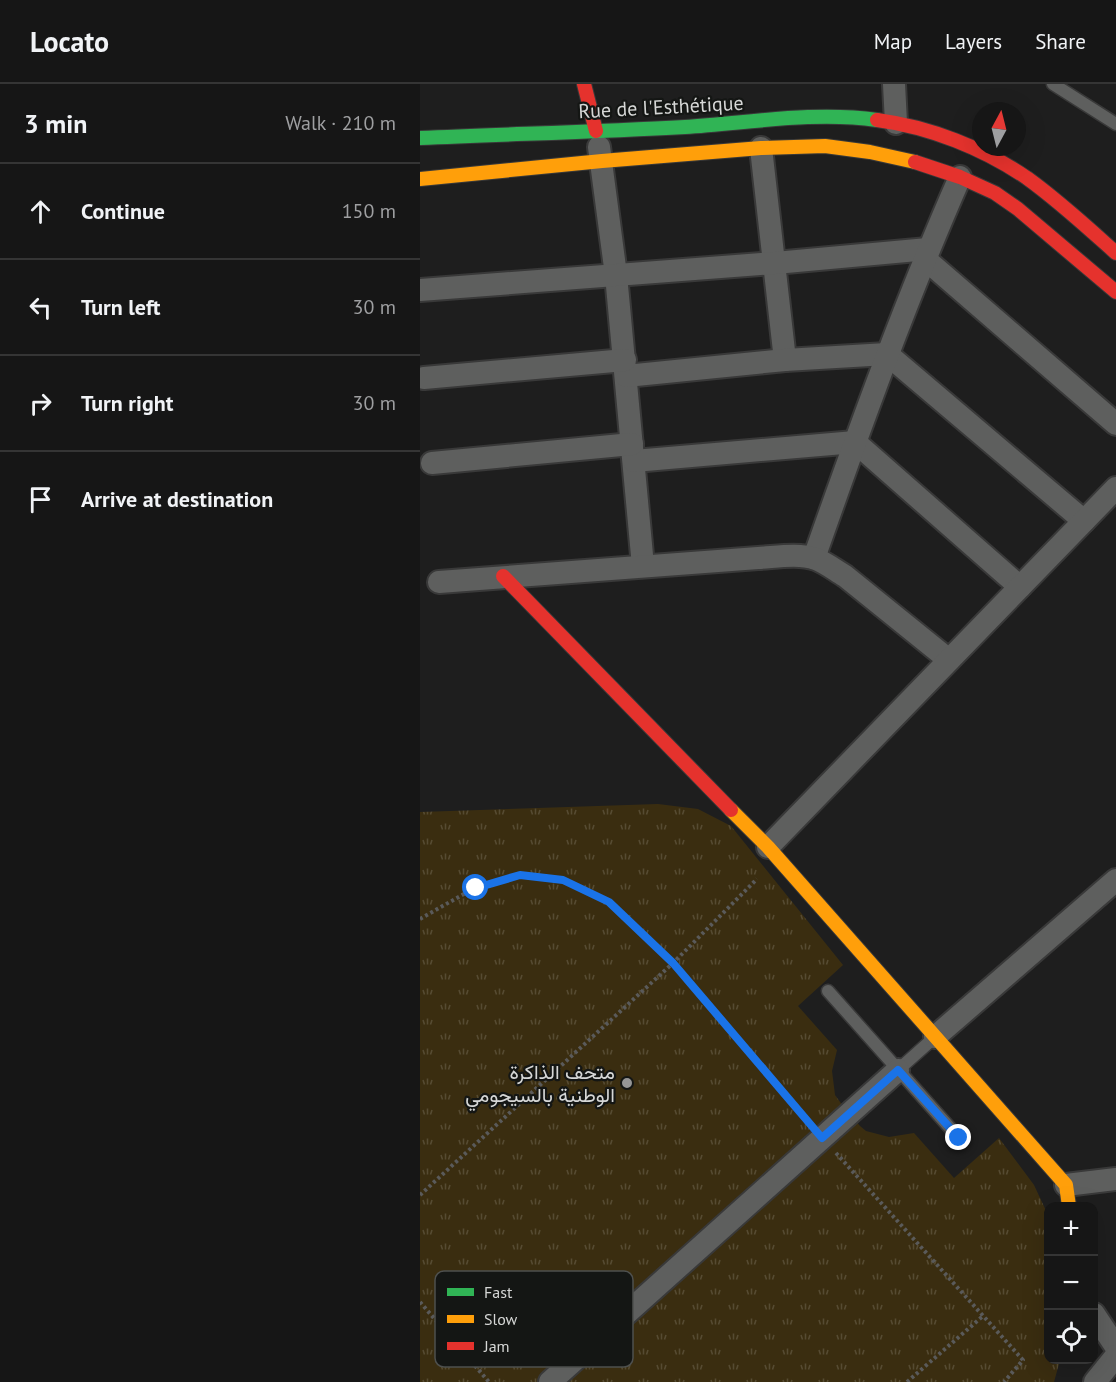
<!DOCTYPE html>
<meta charset="utf-8">
<style>
:root{--surface:#161616;--page:#232323;--text:#f1f3f6;--muted:#9e9fa1;--line:#353535}
body{margin:0;font-family:"PT Sans",Vazirmatn,sans-serif;background:var(--page);color:var(--text)}
.controls{position:absolute;right:18px;bottom:18px;display:grid;overflow:hidden;border-radius:12px;box-shadow:0 6px 24px #0002}
.controls button{width:54px;height:54px;display:grid;place-items:center;padding:0;border:0;border-bottom:2px solid var(--line);background:var(--surface);color:var(--text);font:30px sans-serif}
.compass{position:absolute;left:552px;top:18px;width:54px;height:54px;border-radius:50%;background:var(--surface);box-shadow:0 6px 24px #0002;rotate:7deg}
.stop{position:absolute;width:18px;height:18px;margin:-14px;border:4px solid #1a73e8;border-radius:50%;background:#fff}
.stop.end{background:#1a73e8;border-color:#fff;box-shadow:0 2px 6px #0008}
.list{margin:0;padding:0;list-style:none}
h2{display:flex;justify-content:space-between;align-items:center;height:78px;margin:0;padding:0 24px;font-size:26px}
h2 small{font-size:20px;font-weight:400;color:var(--muted)}
.list li{display:grid;grid-template-columns:39px 1fr auto;gap:18px;align-items:center;box-sizing:border-box;height:96px;padding:0 24px;border-top:2px solid var(--line)}
.list b{display:block;font-size:22px;white-space:nowrap}
.list em{font-size:20px;font-style:normal;color:var(--muted)}
.icon{flex:none;width:33px;height:33px;fill:none;stroke:currentColor;stroke-width:2;stroke-linecap:round;stroke-linejoin:round}
.map{position:relative;flex:none;width:696px;height:1298px;overflow:hidden}
header{display:flex;align-items:center;gap:36px;box-sizing:border-box;height:84px;padding:0 30px;background:var(--surface);border-bottom:2px solid var(--line)}
header strong{font-size:28px}
nav{display:flex;gap:33px;margin-inline-start:auto;font-size:21px}
main{display:flex}
aside{flex:1;background:var(--surface)}
.map>svg:first-child{display:block}
.grass{fill:url(#grass-tufts)}
.lines{fill:none;stroke-linecap:round;stroke-linejoin:round}
.lane-casing{stroke:#393939;stroke-width:15}
.street-casing{stroke:#393939;stroke-width:26}
.fast-casing{stroke:#393939;stroke-width:16}
.slow-casing{stroke:#393939;stroke-width:16}
.jam-casing{stroke:#393939;stroke-width:16}
.path{stroke:#5a5a5a;stroke-width:4;stroke-dasharray:3 3;stroke-linecap:butt}
.lane{stroke:#5e5f5e;stroke-width:12}
.street{stroke:#5e5f5e;stroke-width:22}
.fast{stroke:#30b455;stroke-width:14}
.slow{stroke:#ff9f0a;stroke-width:14}
.jam{stroke:#e5322d;stroke-width:14}
.route{stroke:#1a73e8;stroke-width:8}
.poi-dot{fill:#969696;stroke:#141614;stroke-width:2}
.labels{text-anchor:middle;dominant-baseline:central;stroke-width:4.5;stroke-linejoin:round;paint-order:stroke}
.street-label{font-size:20px;fill:#d6d7d6;stroke:#141614}
.poi-label{font-size:20px;fill:#d6d7d6;stroke:#141614;text-anchor:end}
.key{fill:#141614;stroke:#4e504e;stroke-width:1.5}
.key-label{font-size:16px;fill:#d6d7d6}
</style>
<header>
<strong>Locato</strong>
<nav><a>Map</a><a>Layers</a><a>Share</a></nav>
</header>
<main>
<aside>
<h2>3 min<small>Walk · 210 m</small></h2>
<ul class="list">
<li><svg class="icon" aria-label="ahead" viewBox="0 0 24 24"><path d="M12 20V5M6 11l6-6 6 6"/></svg><div><b>Continue</b></div><em>150 m</em></li>
<li><svg class="icon" aria-label="left" viewBox="0 0 24 24"><path d="M17 20v-9H6M10 6l-5 5 5 5"/></svg><div><b>Turn left</b></div><em>30 m</em></li>
<li><svg class="icon" aria-label="right" viewBox="0 0 24 24"><path d="M7 20v-9h11M14 6l5 5-5 5"/></svg><div><b>Turn right</b></div><em>30 m</em></li>
<li><svg class="icon" aria-label="arrive" viewBox="0 0 24 24"><path d="M6 21V4h12l-3 4 3 4H6"/></svg><div><b>Arrive at destination</b></div></li>
</ul>
</aside>
<div class="map">
<svg width="696" height="1298" viewBox="0 0 696 1298">
<defs>
<pattern id="grass-tufts" width="24" height="20" patternUnits="userSpaceOnUse" patternTransform="scale(1.5)"><rect width="24" height="20" fill="#3a2d10"/><path d="M3 7l-1-3M5 7V3M7 7l1-3M15 17l-1-3M17 17v-4M19 17l1-3" fill="none" stroke="#564b32"/></pattern>
</defs>
<rect width="100%" height="100%" fill="#1e1e1e"/>
<path class="grass" d="M 238,720 L 278,725 L 311,742 L 423,881 L 378,922 L 417,966 L 412,987 L 415,1011 L 420,1018 L 440,1042 L 446,1047 L 469,1053 L 494,1049 L 534,1094 L 579,1054 L 614,1101 L 628,1131 L 628,1276 L 640,1276 L 634,1298 L 0,1298 L 0,728 Z"/>
<g class="lines">
<g class="lane-casing">
<g id="lane">
<path d="M 633,0 L 696,40"/>
<path d="M 408,907 L 539,1054"/>
<path d="M 478,986 L 515,953"/>
</g>
</g>
<g class="street-casing">
<g id="street">
<path d="M 474,0 L 476,39"/>
<path d="M 179,63 L 196,191 L 223,482"/>
<path d="M 341,64 L 365,276"/>
<path d="M 505,175 L 696,340"/>
<path d="M 0,206 L 355,179 L 508,165"/>
<path d="M 206,292 L 365,276 L 467,270 L 664,437"/>
<path d="M 4,294 L 205,276"/>
<path d="M 214,377 L 435,358 L 600,503"/>
<path d="M 12,379 L 212,360"/>
<path d="M 394,474 C 439,346 485,218 540,93"/>
<path d="M 19,498 L 338,474 C 357,473 378,469 396,475 C 406,479 415,486 425,492 L 529,576"/>
<path d="M 348,763 L 696,404"/>
<path d="M 515,953 L 696,796"/>
<path d="M 646,1101 L 696,1095"/>
<path d="M 674,1230 L 696,1263"/>
<path d="M 130,1298 L 478,986"/>
<path d="M 675,1298 L 696,1272"/>
</g>
</g>
<g class="fast-casing">
<path id="fast" d="M 0,54 C 88,50 177,48 265,43 C 329,39 394,27 457,36"/>
</g>
<g class="slow-casing">
<g id="slow">
<path d="M 0,95 L 182,77 L 341,64 L 405,62 L 450,68 L 495,78"/>
<path d="M 311,726 L 348,763 L 646,1101 L 649,1122"/>
</g>
</g>
<g class="jam-casing">
<g id="jam">
<path d="M 164,0 L 176,47"/>
<path d="M 457,36 C 510,43 563,64 607,94 C 639,117 667,143 696,169"/>
<path d="M 495,78 L 540,93 L 575,109 L 598,125 L 696,208"/>
<path d="M 83,492 L 311,726"/>
</g>
</g>
<g class="path">
<path d="M 0,835 L 56,803 L 100,791 L 143,796 L 189,818 L 253,879 L 390,1039"/>
<path d="M 416,1069 L 603,1276 L 584,1298"/>
<path d="M 0,1111 L 253,879 L 337,795"/>
<path d="M 0,1218 L 69,1298"/>
<path d="M 487,1298 L 563,1232"/>
</g>
<use href="#lane" class="lane"/>
<use href="#street" class="street"/>
<use href="#fast" class="fast"/>
<use href="#slow" class="slow"/>
<use href="#jam" class="jam"/>
</g>
<g class="lines">
<path class="route" d="M 56,804 L 100,791 L 143,796 L 189,818 L 253,879 L 402,1054 L 478,986 L 539,1054"/>
</g>
<circle class="poi-dot" cx="207" cy="999" r="6"/>
<g class="labels">
<g class="street-label">
<text transform="translate(241 23) rotate(-3)">Rue de l'Esthétique</text>
</g>
<g class="poi-label">
<text x="195" y="988">متحف الذاكرة<tspan x="195" dy="23">الوطنية بالسيجومي</tspan></text>
</g>
</g>
<rect x="15" y="1187" width="198" height="96" rx="9" class="key"/>
<rect x="27" y="1204" width="27" height="8" fill="#30b455"/>
<rect x="27" y="1231" width="27" height="8" fill="#ff9f0a"/>
<rect x="27" y="1258" width="27" height="8" fill="#e5322d"/>
<g class="key-label">
<text x="64" y="1214">Fast</text>
<text x="64" y="1241">Slow</text>
<text x="64" y="1268">Jam</text>
</g>
</svg>
<div class="controls">
<button>+</button>
<button>−</button>
<button><svg class="icon" aria-label="locate" viewBox="0 0 24 24"><circle cx="12" cy="12" r="6"/><path d="M12 2v4M12 18v4M2 12h4M18 12h4"/></svg></button>
</div>
<svg class="compass" viewBox="-18 -18 36 36"><path d="M0-13l5 13h-10z" fill="#e53935"/><path d="M0 13l5-13h-10z" fill="#9e9fa1"/></svg>
<div class="stop" style="left:56px;top:804px"></div>
<div class="stop end" style="left:539px;top:1054px"></div>
</div>
</main>
